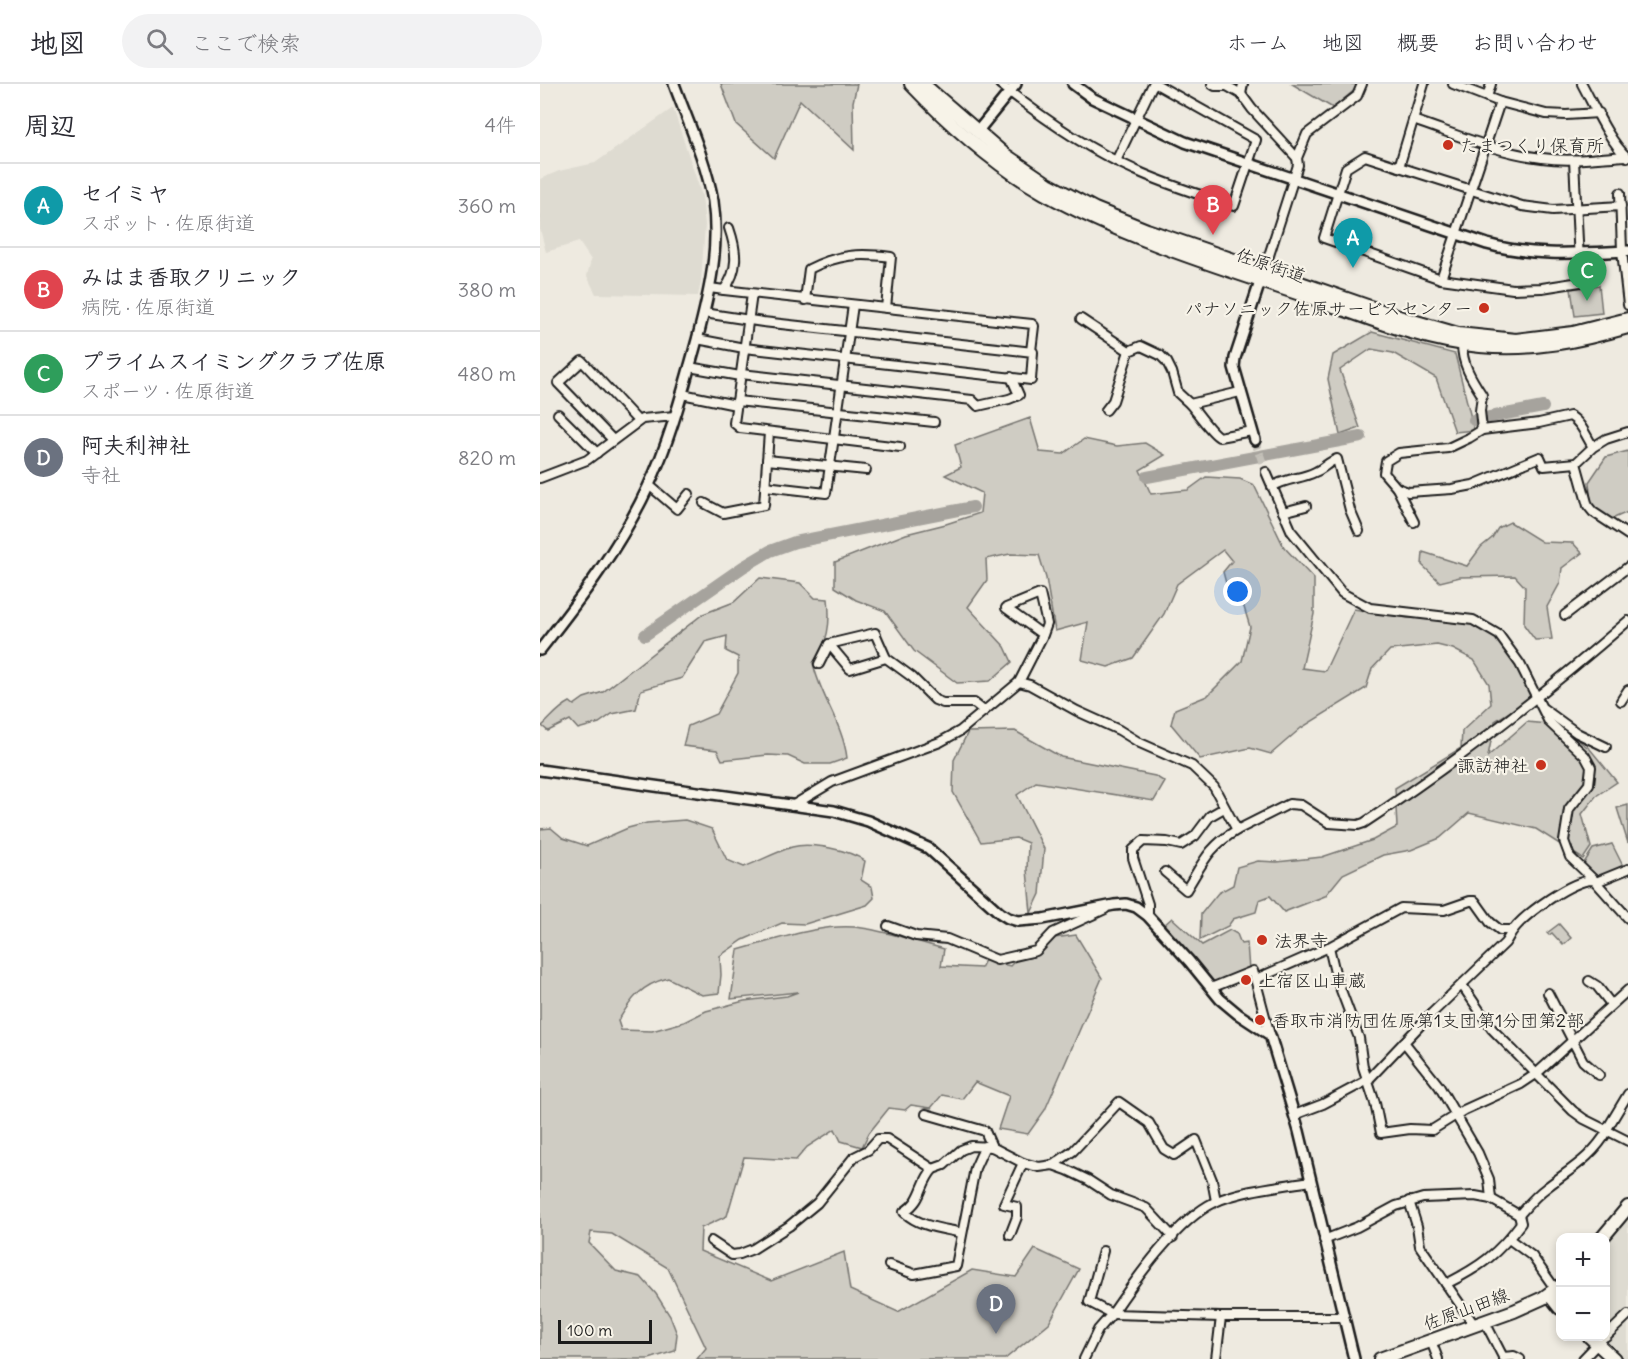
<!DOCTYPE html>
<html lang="ja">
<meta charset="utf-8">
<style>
:root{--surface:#fff;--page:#f2f2f3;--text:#2b2b33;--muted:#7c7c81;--line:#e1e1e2;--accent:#c8321e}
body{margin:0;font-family:Delius,"Klee One",sans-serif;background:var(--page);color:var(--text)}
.controls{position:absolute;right:18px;bottom:18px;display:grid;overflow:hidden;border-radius:12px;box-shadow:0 3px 9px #0003}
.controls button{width:54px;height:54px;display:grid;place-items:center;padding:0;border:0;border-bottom:2px solid var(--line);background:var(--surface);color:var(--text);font:30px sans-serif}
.scale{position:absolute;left:18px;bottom:15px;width:94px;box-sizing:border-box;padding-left:6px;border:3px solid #1c1c1c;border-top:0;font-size:16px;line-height:21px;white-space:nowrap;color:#1c1c1c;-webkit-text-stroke:4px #f7f3e8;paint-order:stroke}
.you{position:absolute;left:698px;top:508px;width:21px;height:21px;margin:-15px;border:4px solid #fff;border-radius:50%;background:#1a73e8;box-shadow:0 0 0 9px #1a73e833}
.badge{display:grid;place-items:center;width:39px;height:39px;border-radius:50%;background:var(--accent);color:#fff;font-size:20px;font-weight:700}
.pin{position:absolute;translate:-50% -50px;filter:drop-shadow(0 2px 3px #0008)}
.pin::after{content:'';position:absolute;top:32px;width:21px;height:18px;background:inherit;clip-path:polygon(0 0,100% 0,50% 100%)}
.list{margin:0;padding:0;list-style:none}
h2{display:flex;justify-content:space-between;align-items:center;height:78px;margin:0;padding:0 24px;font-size:26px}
h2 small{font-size:20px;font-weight:400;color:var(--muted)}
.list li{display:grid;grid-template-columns:39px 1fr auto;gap:18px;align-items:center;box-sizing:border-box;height:84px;padding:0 24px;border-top:2px solid var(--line)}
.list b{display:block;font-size:22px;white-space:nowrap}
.list p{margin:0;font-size:20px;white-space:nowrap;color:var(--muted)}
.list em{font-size:20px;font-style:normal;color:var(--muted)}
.icon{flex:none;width:33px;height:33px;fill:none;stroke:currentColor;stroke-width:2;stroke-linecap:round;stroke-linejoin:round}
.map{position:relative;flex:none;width:1088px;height:1275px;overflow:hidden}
header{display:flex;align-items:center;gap:36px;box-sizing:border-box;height:84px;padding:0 30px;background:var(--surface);border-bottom:2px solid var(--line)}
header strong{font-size:28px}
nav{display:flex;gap:33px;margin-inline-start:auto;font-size:21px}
.search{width:420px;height:54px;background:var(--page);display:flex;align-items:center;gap:15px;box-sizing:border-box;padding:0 21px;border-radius:33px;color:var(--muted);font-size:22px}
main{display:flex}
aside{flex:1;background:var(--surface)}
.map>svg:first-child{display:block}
.built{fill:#dedbd1}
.green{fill:#cfccc3;stroke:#767470;stroke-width:1.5}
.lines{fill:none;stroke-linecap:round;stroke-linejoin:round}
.river{stroke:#a6a39d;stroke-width:12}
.minor-tunnel{stroke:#c4c1b9;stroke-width:8;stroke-dasharray:8 4;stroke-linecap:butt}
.tertiary-tunnel{stroke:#c4c1b9;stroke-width:9;stroke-dasharray:9 4.5;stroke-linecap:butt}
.minor-casing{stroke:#1c1c1c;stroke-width:12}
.tertiary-casing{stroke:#1c1c1c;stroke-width:14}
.primary-casing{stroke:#1c1c1c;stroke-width:16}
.trunk-casing{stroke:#1c1c1c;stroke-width:16}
.minor{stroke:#f7f3e8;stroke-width:8}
.tertiary{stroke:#f7f3e8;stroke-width:9}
.primary{stroke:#f7f3e8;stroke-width:12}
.trunk{stroke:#f7f3e8;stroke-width:12}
.poi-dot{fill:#c8321e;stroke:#f7f3e8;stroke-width:2}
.labels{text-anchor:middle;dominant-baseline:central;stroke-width:4.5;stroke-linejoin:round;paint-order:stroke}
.poi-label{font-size:18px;fill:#1c1c1c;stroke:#f7f3e8;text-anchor:start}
.street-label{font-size:18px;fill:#1c1c1c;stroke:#f7f3e8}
</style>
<header>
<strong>地図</strong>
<div class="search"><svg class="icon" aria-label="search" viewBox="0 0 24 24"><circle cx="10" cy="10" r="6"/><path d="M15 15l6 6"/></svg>ここで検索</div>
<nav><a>ホーム</a><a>地図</a><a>概要</a><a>お問い合わせ</a></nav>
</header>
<main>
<aside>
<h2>周辺<small>4件</small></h2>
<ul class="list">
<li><span class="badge" style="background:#0f9aa8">A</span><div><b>セイミヤ</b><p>スポット · 佐原街道</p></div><em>360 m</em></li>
<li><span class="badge" style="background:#e0444e">B</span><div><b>みはま香取クリニック</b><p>病院 · 佐原街道</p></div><em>380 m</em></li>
<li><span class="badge" style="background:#2e9e5b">C</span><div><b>プライムスイミングクラブ佐原</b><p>スポーツ · 佐原街道</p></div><em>480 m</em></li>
<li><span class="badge" style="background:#6b7280">D</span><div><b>阿夫利神社</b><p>寺社</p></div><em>820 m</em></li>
</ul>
</aside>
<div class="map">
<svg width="1088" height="1275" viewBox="0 0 1088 1275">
<rect width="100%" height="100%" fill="#eeeae0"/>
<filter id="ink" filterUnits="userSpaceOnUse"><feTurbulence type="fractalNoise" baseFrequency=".0167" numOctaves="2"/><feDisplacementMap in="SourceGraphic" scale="12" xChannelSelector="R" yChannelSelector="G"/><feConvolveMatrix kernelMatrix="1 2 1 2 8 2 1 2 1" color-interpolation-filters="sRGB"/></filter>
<g filter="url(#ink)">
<g class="built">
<path d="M 133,24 L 162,112 L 165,141 L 161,198 L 158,212 L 56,210 L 47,192 L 51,176 L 39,158 L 6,168 L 0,145 L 0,95 L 19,87 L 55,79 Z"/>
<path d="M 1088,1131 L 1088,1275 L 1082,1275 L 1056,1253 L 1066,1252 L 1066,1158 Z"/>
</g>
<g class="green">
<path d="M 181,0 L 317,0 L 313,18 L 314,66 L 260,16 L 234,74 L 196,40 Z"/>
<path d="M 752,0 L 818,0 L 817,4 L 793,24 Z"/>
<path d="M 1059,201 L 1062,229 L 1035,232 L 1031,205 Z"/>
<path d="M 832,248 L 915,270 L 934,346 L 915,348 L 896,294 L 853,269 L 831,265 L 800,286 L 820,344 L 800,351 L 788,295 L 793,271 Z"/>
<path d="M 490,334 L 500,368 L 523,370 L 544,355 L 577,362 L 605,359 L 625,371 L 600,386 L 611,410 L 648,406 L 666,393 L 700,395 L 714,401 L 744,463 L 774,495 L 774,530 L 762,584 L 785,587 L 814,525 L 868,534 L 908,533 L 934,538 L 958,552 L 990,606 L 989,616 L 955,637 L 948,672 L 987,638 L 1018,641 L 1050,665 L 1077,698 L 1056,712 L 1042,730 L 1051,763 L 1043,775 L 996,745 L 929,729 L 900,754 L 871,766 L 843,771 L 803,790 L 785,812 L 744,828 L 730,812 L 719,816 L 716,828 L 693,835 L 688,842 L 660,856 L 661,830 L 678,809 L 693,801 L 697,783 L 718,777 L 737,778 L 782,773 L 833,756 L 857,743 L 855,704 L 921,664 L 922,647 L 951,620 L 949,600 L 934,576 L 913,565 L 897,561 L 850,566 L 832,585 L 826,604 L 761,644 L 731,670 L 710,664 L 660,675 L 631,640 L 635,625 L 667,612 L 702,577 L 710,543 L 703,520 L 687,503 L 683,488 L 692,477 L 683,466 L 637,500 L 624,530 L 593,574 L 568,583 L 542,576 L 548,538 L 515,547 L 506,494 L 499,471 L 470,470 L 446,475 L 447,496 L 428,523 L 465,563 L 472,578 L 450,597 L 417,599 L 374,567 L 345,527 L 316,516 L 295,503 L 295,478 L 366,450 L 406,440 L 440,429 L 442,409 L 405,391 L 421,383 L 415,361 Z"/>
<path d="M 1088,367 L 1088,428 L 1067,437 L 1051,420 L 1049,398 L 1066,373 Z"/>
<path d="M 970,438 L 1002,458 L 1033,459 L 1042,469 L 1022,484 L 1020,499 L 1007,523 L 1012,555 L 995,556 L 984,541 L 985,503 L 975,492 L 920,493 L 900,498 L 882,481 L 883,468 L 927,482 L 941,463 L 952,454 L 958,444 Z"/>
<path d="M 220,494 L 260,499 L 275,514 L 288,515 C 291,540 288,559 273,579 C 280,612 303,640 307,674 L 290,680 L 265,680 L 248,672 L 228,671 L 182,676 L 177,666 L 143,662 L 148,642 L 176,630 L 198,589 L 198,573 L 186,567 L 187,552 L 165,558 L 142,594 L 101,606 L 96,625 L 72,630 L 59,639 L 38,645 L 30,636 L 8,647 L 2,642 C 12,633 18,624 30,618 L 34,621 L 44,614 L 63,608 L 163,530 L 194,518 Z"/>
<path d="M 475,647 L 521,673 L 615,692 L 625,698 L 614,717 L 496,698 L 477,711 L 504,765 L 500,810 L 491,829 L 487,786 L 488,759 L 476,754 L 441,758 L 413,708 L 414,676 L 428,648 Z"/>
<path d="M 1088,721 L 1088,759 L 1077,724 Z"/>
<path d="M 145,736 L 172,745 L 187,776 L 204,783 C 220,777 236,768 252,763 C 271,758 310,766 325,777 L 321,796 L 332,803 L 334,814 L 327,821 L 265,840 L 242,839 L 203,856 L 180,872 L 181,891 L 179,909 L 162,911 L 128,894 C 101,901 92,914 78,937 L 81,946 L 112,947 L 144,938 L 166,927 L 204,917 L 247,912 L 258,908 L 191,915 L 198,866 C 236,856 283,838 322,844 C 350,848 377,858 404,865 L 401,882 L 441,884 L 445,876 L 470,882 L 477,875 L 503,867 L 514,854 L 536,851 L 562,894 L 505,1026 L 488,1050 L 458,1045 L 469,1012 L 435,998 L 422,1015 L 402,1011 L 391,1024 L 371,1021 L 365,1026 L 349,1024 L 329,1049 L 322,1063 L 301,1057 L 295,1045 L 267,1063 L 256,1076 L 204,1073 L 187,1132 L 161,1144 L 160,1167 L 231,1197 L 304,1168 L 310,1206 L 358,1228 L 432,1186 L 476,1193 L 495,1165 L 539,1185 L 509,1239 L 465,1275 L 157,1275 L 166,1264 L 128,1184 L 72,1150 L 51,1148 L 49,1159 L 76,1187 L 101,1193 L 116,1210 L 130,1232 L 137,1250 L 135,1267 L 109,1275 L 0,1275 L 0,745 L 11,744 L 23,754 L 47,762 L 88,744 L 107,739 Z"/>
<path d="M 1072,760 L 1084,784 L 1058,794 L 1044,779 L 1053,765 Z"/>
<path d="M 632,834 L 662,861 L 690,846 L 697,850 L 701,860 L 707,859 L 709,886 L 675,901 L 651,871 L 623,842 Z"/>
<path d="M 1019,840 L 1031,854 L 1023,861 L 1012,849 L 1009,851 L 1007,849 Z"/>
</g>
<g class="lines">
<g class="river">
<path d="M 934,336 L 1003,323"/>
<path d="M 607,393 L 821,353"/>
<path d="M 105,551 L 203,483 L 230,467 L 255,458 L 433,423"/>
</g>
<path class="minor-tunnel" d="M 720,371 L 726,388"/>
<path class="tertiary-tunnel" d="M 715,356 L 720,371"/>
<g class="minor-casing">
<g id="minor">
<path d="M 460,0 C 502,34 545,64 595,86 C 627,101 661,111 694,122 L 716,56 L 616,0"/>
<path d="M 672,0 L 675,2 L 687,2 L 701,10 L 712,25 L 757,74"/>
<path d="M 884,0 L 859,83 L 825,72 L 806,84 L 784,154 L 901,195 L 973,205 L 1002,204 L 1040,198 L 1034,76"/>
<path d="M 913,0 L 960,18"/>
<path d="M 1042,0 C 1054,22 1069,57 1087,73"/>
<path d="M 701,10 L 703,0"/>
<path d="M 947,13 L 951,0"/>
<path d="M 873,36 C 915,50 958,69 1002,74 C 1029,78 1057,74 1085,72"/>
<path d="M 576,77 L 613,0"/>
<path d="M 859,83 L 982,122 L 1013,126 L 1081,122"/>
<path d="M 1080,109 L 1082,167 L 1088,221"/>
<path d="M 724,187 L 758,81 L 757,74 L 767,50 L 817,12 L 822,0"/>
<path d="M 901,195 L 960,18 L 1006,30 L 1026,31 L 1059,29"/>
<path d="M 170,204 L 184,206 C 199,186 197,167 189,144"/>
<path d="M 184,206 L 492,240 L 494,242 L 491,267"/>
<path d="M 212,210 L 194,339 L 200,344 L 360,363"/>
<path d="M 265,216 L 269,185 C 299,170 319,169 351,173 L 346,224"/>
<path d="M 541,235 L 589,267"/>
<path d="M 157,255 L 204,264 L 491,296 L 493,268 L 223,238 L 164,229"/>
<path d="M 922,260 C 922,280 931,294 942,311 L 940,327 L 942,346"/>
<path d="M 149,283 L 200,292"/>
<path d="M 201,290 L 432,316 L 438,322 L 469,315 L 479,311 L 471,293"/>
<path d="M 142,310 L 196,321"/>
<path d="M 197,317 L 394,338"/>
<path d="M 650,320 C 657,328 672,350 679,353 L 712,347"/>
<path d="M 566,326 L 573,317 L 589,267 L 601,262 L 620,271 L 627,278 L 632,288 L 638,309 L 650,320 L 700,308"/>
<path d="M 18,330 L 57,369"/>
<path d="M 73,356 L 18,299 L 42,277 L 98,337"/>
<path d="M 1053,363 C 1046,352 1041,338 1030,332 L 999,339 L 942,346 L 929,354 L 908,364 L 859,369 L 846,377 L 844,389 L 857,404 L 868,408 L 912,405 L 933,401 L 1000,373 L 1004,382 L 1036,379 L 1053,363 L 1066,355 L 1088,348"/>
<path d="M 227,376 L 326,386"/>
<path d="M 1036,379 L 1048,422 L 1053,428 L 1088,451"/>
<path d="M 726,388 L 752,448 L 802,509 L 830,524 L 933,536 L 959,551 L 980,580 L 1009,638 L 1045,672 L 1051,683 L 1049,700 L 1029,725 L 1024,757 L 1030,773 L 1054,796"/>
<path d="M 0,394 L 47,376 L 102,335 L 135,332"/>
<path d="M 109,401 L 137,425 L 149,410"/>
<path d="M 225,402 L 286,409 L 313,221"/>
<path d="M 732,403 C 746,394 761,395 775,388 C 783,385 788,378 797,375 L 810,426 L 819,447"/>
<path d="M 857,404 L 874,438"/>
<path d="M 164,419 L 183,429 L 224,421 L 229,348"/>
<path d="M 743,428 L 766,422"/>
<path d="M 1025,531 L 1088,483"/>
<path d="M 289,560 L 310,585 L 346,574"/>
<path d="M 279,580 L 289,560 L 335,549 L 346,574 L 372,593 L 395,616 L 403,619 L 434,619 L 444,627"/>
<path d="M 479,598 L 503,551 L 466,524 L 500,510 L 507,540 L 503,551"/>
<path d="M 1081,617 L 1088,606"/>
<path d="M 1004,625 L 1037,649 L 1066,663"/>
<path d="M 252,722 L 292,698 L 400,658 L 420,647 L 479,598 L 490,601 L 537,627 L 579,646 L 600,659 L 652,682 L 674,703 L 697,746 L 749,720 L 761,721 L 789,739 L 818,741 L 824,739 C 917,678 1004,610 1088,537"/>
<path d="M 625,788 L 646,806 C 663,779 668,763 697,746"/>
<path d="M 1056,798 L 1088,785"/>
<path d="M 608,832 L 608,820 L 593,774 L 593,766 L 603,757 L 627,758 L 641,761 L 655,752 L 670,732 L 684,724"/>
<path d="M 348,842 L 376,852 L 407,855 L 457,876 L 496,867 L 513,849 L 565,825"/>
<path d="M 789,863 L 796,893 L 819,954 L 823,983 L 835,1019 L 841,1049 L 870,1045 L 892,1046 L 924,1026 L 981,1000 L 996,990 L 1088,906"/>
<path d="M 716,895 L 789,863 L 861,824 L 904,826 L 930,817 L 935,817 L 950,838 L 960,846 L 973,846"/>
<path d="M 1049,897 L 1057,902 L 1071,920"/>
<path d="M 922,901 L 952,945 L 1033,1027 L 1044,1035 L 1088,1057"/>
<path d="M 671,904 L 713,887 L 730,951"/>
<path d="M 1008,909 L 1043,977 L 1059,991"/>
<path d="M 864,958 L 899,1002 L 938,1069 L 949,1095 L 951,1115"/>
<path d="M 386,1030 L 445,1047 L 452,1063"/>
<path d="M 754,1031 L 783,1020 L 828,996 L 889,932 L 965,859 C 968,855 970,850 973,846 C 985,830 1033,795 1054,796 L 1088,834"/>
<path d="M 1067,1045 L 1088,1010"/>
<path d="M 513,1081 L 533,1067 L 579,1018 L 609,1039 L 624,1065 L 634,1071 L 656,1056 L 672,1096 L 676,1117"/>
<path d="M 393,1085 C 379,1101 384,1115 364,1128 C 380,1143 401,1144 422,1149"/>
<path d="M 770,1097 C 742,1102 701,1106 675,1118 C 637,1136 596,1195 572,1230 L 681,1233 L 804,1233"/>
<path d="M 869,1117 L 877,1142 L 880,1162 L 935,1242"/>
<path d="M 470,1151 L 477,1133 L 477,1123 L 464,1120 L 483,1079"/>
<path d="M 969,1155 L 992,1172 L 1016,1206"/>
<path d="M 784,1156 L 817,1143 L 856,1122 L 883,1114 L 935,1112 L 951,1115 L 979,1131"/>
<path d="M 171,1157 L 192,1171 L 200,1170 L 213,1165 L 249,1142 L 277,1119 L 314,1073 L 328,1066 L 338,1055 L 347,1055 L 393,1085 L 404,1081 L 421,1066 L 431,1062 L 452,1063 L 483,1079 L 499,1083 L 513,1081 L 527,1086 L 548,1096 L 571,1111 L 606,1124 L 633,1153"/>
<path d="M 349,1181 L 374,1190 L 416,1182 L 435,1084 L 445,1062"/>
<path d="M 906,1200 C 940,1183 958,1170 981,1139 L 979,1131 C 988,1121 995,1112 1006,1104 C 1030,1085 1052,1074 1068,1046"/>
<path d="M 945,1238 L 963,1273 L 974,1272 L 980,1275"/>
<path d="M 1066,1252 L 1088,1231"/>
<path d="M 891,1257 L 898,1275"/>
<path d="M 544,1275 L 558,1246 L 572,1230 L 549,1218 L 563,1167"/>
<path d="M 676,1275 L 681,1233"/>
<path d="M 1043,1275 L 1065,1252"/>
</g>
</g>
<g class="tertiary-casing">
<g id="tertiary">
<path d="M 533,0 L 552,14 L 645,58 L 947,160 C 993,173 1040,169 1088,167"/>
<path d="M 437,48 L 476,0"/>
<path d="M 715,356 L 694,283 L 695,274 L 722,192"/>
<path d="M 0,566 C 41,514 80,463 108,403 C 130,357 143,306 157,256 C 169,210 180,165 173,117 C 166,77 148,38 134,0"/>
<path d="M 0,686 L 294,727 L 328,737 L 388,764 L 460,829 L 468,834 L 478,837 L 503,835 L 574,821 L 586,820 L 596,823 L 608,832 L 649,877 L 680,915 L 698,930 L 730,951 L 759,1047 L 814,1275"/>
</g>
</g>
<g class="primary-casing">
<g id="primary">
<path d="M 1062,1154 L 1088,1123"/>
<path d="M 1009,1210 L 1020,1224"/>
<path d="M 1049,1252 L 1074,1275"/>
<path d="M 840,1275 L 974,1227 L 1003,1214 L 1020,1202"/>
</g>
</g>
<g class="trunk-casing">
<g id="trunk">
<path d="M 371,0 C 410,41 455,81 504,109 C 587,155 677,182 766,212 C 821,231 882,257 940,262 C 992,267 1039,257 1088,243"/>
<path d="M 383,0 L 464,70 L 508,100 L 555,125 L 607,146 L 859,233 L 918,250 L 976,256 L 1033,249 L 1088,235"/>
</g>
</g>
<use href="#minor" class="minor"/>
<use href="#tertiary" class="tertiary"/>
<use href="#primary" class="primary"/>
<use href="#trunk" class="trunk"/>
</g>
</g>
<g class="poi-dot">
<circle cx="908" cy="61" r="6"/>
<circle cx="944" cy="224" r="6"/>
<circle cx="1001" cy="681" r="6"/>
<circle cx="722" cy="856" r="6"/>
<circle cx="706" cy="896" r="6"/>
<circle cx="720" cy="936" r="6"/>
</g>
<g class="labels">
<g class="poi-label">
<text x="920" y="61">たまつくり保育所</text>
<text x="932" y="224" text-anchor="end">パナソニック佐原サービスセンター</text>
<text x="989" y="681" text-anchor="end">諏訪神社</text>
<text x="734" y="856">法界寺</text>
<text x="718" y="896">上宿区山車蔵</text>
<text x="732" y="936">香取市消防団佐原第1支団第1分団第2部</text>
</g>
<g class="street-label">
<text transform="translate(731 181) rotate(19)">佐原街道</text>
<text transform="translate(926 1225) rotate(-20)">佐原山田線</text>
</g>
</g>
</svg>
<div class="controls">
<button>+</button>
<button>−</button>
</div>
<div class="scale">100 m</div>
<div class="you"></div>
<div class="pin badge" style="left:813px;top:184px;background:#0f9aa8">A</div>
<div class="pin badge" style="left:673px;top:151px;background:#e0444e">B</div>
<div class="pin badge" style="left:1047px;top:217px;background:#2e9e5b">C</div>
<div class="pin badge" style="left:456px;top:1250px;background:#6b7280">D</div>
</div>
</main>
